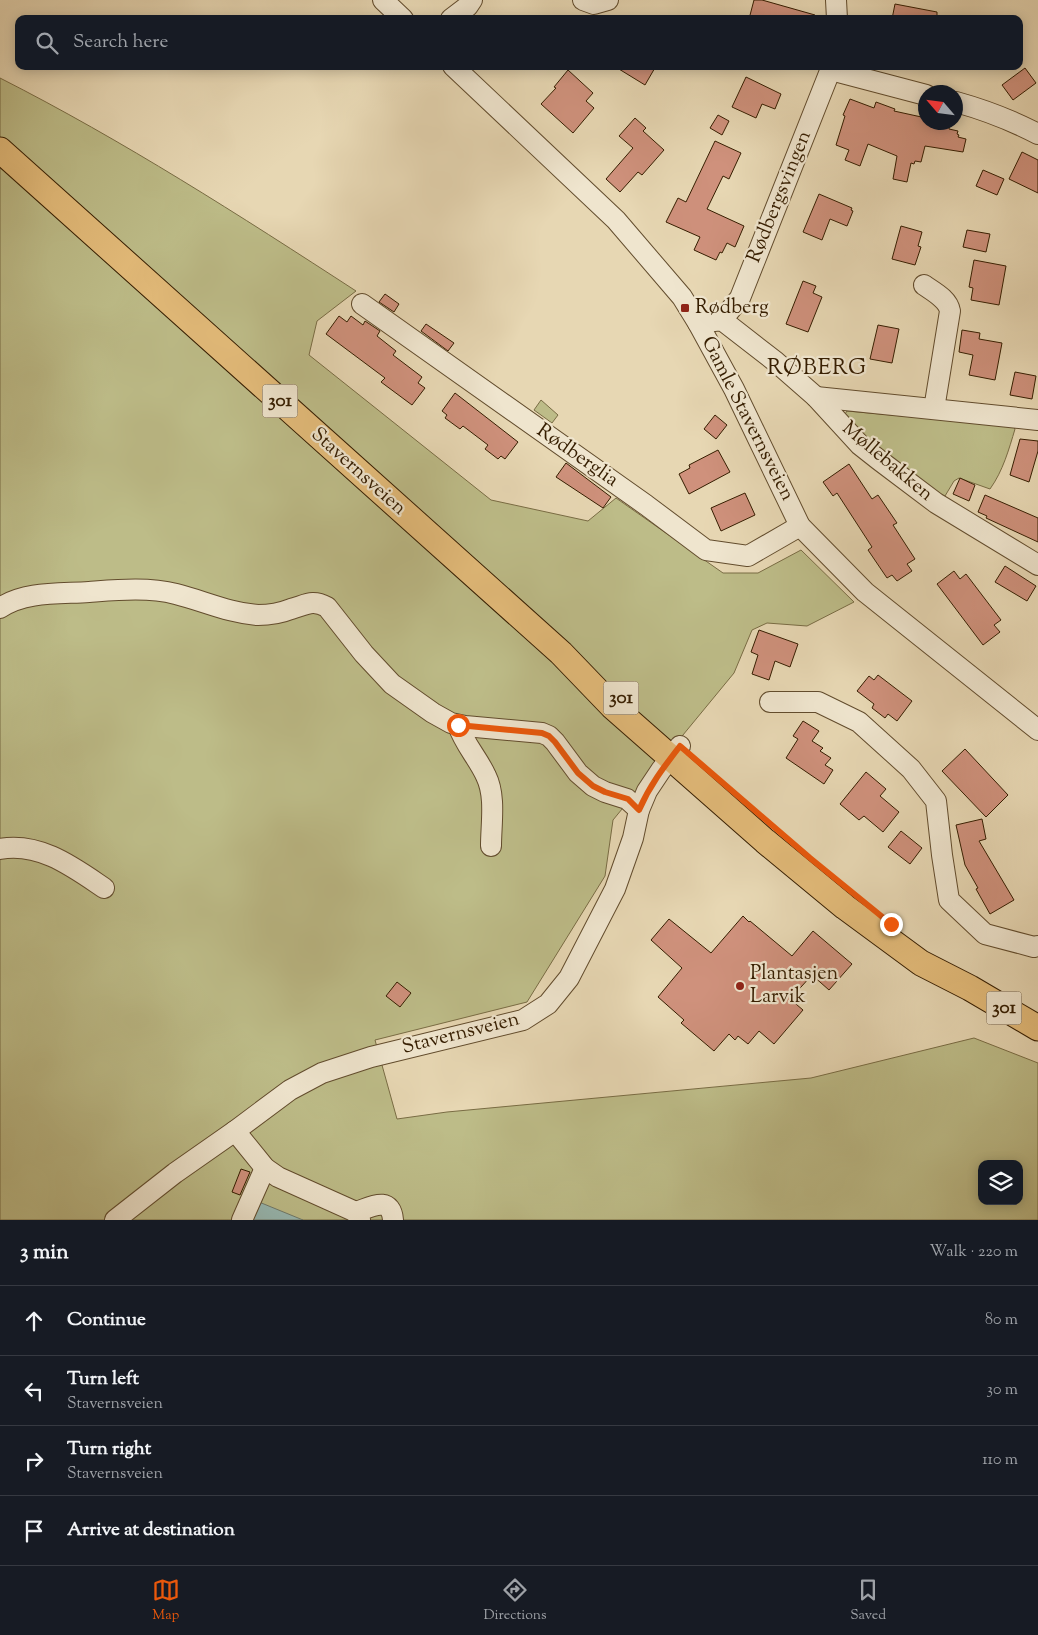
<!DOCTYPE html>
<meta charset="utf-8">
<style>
:root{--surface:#171b24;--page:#242831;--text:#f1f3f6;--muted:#9ea1a6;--line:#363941;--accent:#ea580c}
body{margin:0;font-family:"Sorts Mill Goudy",serif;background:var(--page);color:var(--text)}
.controls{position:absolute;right:15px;bottom:15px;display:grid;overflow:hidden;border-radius:10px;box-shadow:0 2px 12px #0003}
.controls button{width:45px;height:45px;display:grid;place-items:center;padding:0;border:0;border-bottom:1px solid var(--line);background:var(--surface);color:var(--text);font:25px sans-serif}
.compass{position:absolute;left:918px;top:85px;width:45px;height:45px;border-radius:50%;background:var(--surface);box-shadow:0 2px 12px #0003;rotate:298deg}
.stop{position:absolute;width:15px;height:15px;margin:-11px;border:4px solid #ea580c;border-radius:50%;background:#fff}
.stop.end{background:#ea580c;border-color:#fff;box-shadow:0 1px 5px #0008}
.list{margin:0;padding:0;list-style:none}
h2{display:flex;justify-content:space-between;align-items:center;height:65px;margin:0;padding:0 20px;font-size:21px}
h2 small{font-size:16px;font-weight:400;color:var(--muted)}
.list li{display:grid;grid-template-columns:32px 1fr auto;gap:15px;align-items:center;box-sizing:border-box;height:70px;padding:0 20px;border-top:1px solid var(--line)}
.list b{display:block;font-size:19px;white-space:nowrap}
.list p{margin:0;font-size:16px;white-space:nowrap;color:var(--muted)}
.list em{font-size:16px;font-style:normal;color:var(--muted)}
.icon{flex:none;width:28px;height:28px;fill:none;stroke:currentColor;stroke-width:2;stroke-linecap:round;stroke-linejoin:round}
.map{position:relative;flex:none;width:1038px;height:1220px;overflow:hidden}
.search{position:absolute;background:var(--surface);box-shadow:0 2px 12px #0003;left:15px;right:15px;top:15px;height:55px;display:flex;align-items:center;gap:12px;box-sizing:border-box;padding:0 18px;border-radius:10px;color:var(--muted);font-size:19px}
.sheet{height:345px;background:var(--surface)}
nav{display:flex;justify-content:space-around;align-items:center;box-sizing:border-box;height:70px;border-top:1px solid var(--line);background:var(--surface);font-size:14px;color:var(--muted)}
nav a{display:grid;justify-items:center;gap:2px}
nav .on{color:var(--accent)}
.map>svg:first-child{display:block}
.green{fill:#bdbc88;stroke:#796c44;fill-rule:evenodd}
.water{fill:#97b8b2;stroke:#707a6b}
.building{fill:#cf917c;stroke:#351d00}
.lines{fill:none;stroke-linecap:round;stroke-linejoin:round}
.minor-casing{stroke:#624c2d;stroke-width:22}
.major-casing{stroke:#351d00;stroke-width:27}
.minor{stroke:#efe5ce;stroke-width:20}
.major{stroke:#e4bc7a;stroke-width:25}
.route{stroke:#ea580c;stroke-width:6}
.poi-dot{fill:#8f2418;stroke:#efe5ce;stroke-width:2}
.labels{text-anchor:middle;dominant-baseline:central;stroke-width:4.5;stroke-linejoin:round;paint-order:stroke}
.shield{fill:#efe5ce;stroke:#6d593e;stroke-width:1}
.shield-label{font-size:19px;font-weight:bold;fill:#351d00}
.street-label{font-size:20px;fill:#351d00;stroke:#efe5ce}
.poi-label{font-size:20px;fill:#351d00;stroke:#efe5ce;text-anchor:start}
.quarter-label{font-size:22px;letter-spacing:1px;fill:#351d00;stroke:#efe5ce}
</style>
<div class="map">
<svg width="1038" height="1220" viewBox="0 0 1038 1220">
<rect width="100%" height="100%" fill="#e7d7b3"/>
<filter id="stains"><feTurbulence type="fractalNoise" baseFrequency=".004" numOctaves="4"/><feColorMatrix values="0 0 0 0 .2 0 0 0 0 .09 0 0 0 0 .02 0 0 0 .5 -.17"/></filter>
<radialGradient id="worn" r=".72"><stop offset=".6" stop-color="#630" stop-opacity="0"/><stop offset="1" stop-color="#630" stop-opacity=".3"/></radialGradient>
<g class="green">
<path d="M 0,78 C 124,141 239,215 356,291 L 317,321 L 309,355 L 491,500 L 588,521 L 616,498 L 723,573 L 758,573 L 801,550 L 854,602 L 807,626 L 767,623 L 752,630 L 734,673 L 613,820 L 605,876 L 527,1002 L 375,1040 L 397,1119 L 447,1112 L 811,1078 L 974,1038 L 1038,1063 L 1038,1220 L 0,1220 ZM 982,1164 L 1019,1164 L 1019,1201 L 982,1201 Z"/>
<path d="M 541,400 L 558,415 L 552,423 L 534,410 Z"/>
<path d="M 847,411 L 1013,426 L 1015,429 C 1009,449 1003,471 990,489 L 959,478 L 954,481 L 945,496 L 940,495 L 869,445 L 843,417 Z"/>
</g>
<path class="water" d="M 259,1202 L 303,1220 L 251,1220 Z"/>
<g class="building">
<path d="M 754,0 L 762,0 L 815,15 L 815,19 L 749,19 Z"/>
<path d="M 895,4 L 937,12 L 937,19 L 892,19 Z"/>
<path d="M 614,66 L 656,66 L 645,85 Z"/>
<path d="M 1025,68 L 1036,83 L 1013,100 L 1002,85 Z"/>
<path d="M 568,70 L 593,93 L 586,101 L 594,108 L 573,133 L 541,104 L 556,88 L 554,87 Z"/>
<path d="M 746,77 L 781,94 L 775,109 L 762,104 L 756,118 L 732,107 Z"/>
<path d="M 850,99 L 874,108 L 876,102 L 895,109 L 894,111 L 926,118 L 926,122 L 950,122 L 949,129 L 958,131 L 957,134 L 959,135 L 958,137 L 966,139 L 963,152 L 925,146 L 921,162 L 915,161 L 914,164 L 911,163 L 907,182 L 893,179 L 897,156 L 868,144 L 860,166 L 845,160 L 849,150 L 836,145 L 845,116 L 843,115 Z"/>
<path d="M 718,115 L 729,121 L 722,135 L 710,128 Z"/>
<path d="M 635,118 L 646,128 L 643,131 L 664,150 L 642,175 L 638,172 L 620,192 L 606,179 L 633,148 L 619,136 Z"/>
<path d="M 715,141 L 741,153 L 729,179 L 723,176 L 707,209 L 744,226 L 735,247 L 727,243 L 722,253 L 720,252 L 716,260 L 694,250 L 700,237 L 666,222 L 678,198 L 686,202 Z"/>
<path d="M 1022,152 L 1038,160 L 1038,193 L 1009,179 Z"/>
<path d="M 983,170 L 1004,179 L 997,195 L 976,186 Z"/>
<path d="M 819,194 L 852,208 L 851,210 L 853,211 L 847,226 L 830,219 L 822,240 L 803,232 Z"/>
<path d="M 901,226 L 922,232 L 918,246 L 921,247 L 915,265 L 892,259 Z"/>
<path d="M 967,230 L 990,234 L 986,252 L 963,247 Z"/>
<path d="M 974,260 L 1006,266 L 999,305 L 971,300 L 973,288 L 969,287 Z"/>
<path d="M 803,281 L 816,286 L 813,293 L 822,297 L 808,332 L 786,324 Z"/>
<path d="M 385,294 L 399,304 L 394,312 L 379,302 Z"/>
<path d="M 339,316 L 347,322 L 351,316 L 363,325 L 365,321 L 380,331 L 377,336 L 396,351 L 393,355 L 422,377 L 418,383 L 425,388 L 412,405 L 381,382 L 385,378 L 326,334 Z"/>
<path d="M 426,324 L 454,343 L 448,351 L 421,331 Z"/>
<path d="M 878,325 L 899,329 L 892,363 L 870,359 Z"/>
<path d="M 962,330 L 980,333 L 979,339 L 1002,343 L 995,380 L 969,375 L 973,355 L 959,352 Z"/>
<path d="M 1015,372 L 1036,376 L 1032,399 L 1010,395 Z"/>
<path d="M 455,393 L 518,442 L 505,459 L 501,456 L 498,459 L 485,449 L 488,445 L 463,426 L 460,429 L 445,418 L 447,415 L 442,411 Z"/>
<path d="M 715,415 L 727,425 L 716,439 L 704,429 Z"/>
<path d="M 1020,439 L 1038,441 L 1038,451 L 1029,482 L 1010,475 Z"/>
<path d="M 718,450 L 730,472 L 689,494 L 679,474 L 690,468 L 689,465 Z"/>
<path d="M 566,463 L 611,497 L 603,508 L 556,477 Z"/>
<path d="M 849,464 L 872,499 L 878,495 L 897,523 L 893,525 L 915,559 L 907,564 L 912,571 L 897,581 L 892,575 L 887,578 L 868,550 L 872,547 L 837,493 L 833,496 L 823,482 Z"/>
<path d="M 960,478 L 975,485 L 969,501 L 953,494 Z"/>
<path d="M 745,493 L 755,515 L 721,531 L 711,508 Z"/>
<path d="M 985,495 L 1038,518 L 1038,542 L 986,518 L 987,516 L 978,512 Z"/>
<path d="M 1005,566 L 1036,586 L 1027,601 L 995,582 Z"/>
<path d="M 954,571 L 960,579 L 966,574 L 1001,620 L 994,625 L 1000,632 L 983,645 L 937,584 Z"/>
<path d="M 759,630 L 798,644 L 790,667 L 775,661 L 769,680 L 752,674 L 758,655 L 751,652 Z"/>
<path d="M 878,675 L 912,701 L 897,721 L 888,714 L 885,718 L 872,708 L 874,704 L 857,691 L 869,676 L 874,680 Z"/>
<path d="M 803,721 L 819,731 L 812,741 L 823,748 L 820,751 L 831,758 L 825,765 L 833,770 L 824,784 L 786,758 L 798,739 L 793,736 Z"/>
<path d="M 965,749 L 1008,795 L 986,817 L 942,771 Z"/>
<path d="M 866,772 L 886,789 L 880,796 L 899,812 L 883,832 L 864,816 L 859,820 L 840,804 Z"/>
<path d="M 982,819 L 986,839 L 979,841 L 1014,900 L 990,914 L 976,889 L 978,888 L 965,865 L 956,825 Z"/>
<path d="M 901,831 L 922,848 L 910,864 L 888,847 Z"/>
<path d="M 743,916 L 749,922 L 750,921 L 792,956 L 813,931 L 852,964 L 829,990 L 812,975 L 790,999 L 803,1010 L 774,1044 L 759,1031 L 748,1044 L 738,1036 L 735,1040 L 729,1034 L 714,1051 L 681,1023 L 684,1020 L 658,997 L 682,968 L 651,940 L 669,919 L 711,953 Z"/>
<path d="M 397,982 L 411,993 L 400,1007 L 386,996 Z"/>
<path d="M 241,1169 L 250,1172 L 240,1195 L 232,1192 Z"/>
</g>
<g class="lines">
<g class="minor-casing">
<g id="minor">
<path d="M 383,0 L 403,19"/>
<path d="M 583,0 L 594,4 L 608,0"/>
<path d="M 836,0 L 837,19"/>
<path d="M 451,19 L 468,6 L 472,0"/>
<path d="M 453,66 L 616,220 L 682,297 L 698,323 L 734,389 L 800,526 L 865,592 L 1038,730"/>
<path d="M 831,70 L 926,95"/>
<path d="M 956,102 C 985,110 1011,120 1038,134"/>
<path d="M 924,285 C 934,292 948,299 950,311 L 934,409"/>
<path d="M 362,304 L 646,505 L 706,550 L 748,556 L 800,526"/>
<path d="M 722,320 L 740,298 L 832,66"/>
<path d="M 698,323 L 722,320 L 776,362 L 816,397 L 860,445 L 879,460 L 936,503 L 1038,565"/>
<path d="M 816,397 L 1038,420"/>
<path d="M 0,608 C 25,591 60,594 89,592 C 117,590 148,587 176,594 C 204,601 229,613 258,615 C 269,615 281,613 291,609 C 306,605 312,599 327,607 L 364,654 L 392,684 L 433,713 L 451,723 L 465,726 L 542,733 L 549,736 L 555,742 L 578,773 L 593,786 L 605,792 L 627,799 L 639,810"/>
<path d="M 770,702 L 818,702 L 859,722 L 911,769 L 936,801 L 942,855 L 949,900 L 985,934 L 1034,947 L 1038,946"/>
<path d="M 458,725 C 464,744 478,758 486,776 C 496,796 491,824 491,846"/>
<path d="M 0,849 C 40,842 73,867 104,888"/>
<path d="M 235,1131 L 265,1168 L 278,1177 L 356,1212"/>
<path d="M 115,1220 L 175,1173 L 235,1131 L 290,1090 L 322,1073 L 371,1057 L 523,1020 L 548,1004 L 569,978 L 615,889 L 633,838 L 639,810 L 647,791 L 661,770 L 680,746"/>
<path d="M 242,1220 L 265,1168"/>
<path d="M 360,1220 L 356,1212 C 369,1208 391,1194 393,1220"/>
</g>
</g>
<g class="major-casing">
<path id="major" d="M 0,150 L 561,653 L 612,706 L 671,758 L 765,841 L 845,907 L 921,963 L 970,988 L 1038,1028"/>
</g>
<use href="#minor" class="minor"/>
<use href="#major" class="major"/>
</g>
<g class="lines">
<path class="route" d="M 458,725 L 542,733 L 549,736 L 555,742 L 578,773 L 593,786 L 605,792 L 628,799 L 639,810 C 650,785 663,768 680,746 L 810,858 L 891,924"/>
</g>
<g class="poi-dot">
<rect x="680" y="303" width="10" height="10" rx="2.5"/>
<circle cx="740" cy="986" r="5"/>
</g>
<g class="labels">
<g class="shield">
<rect x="262.5" y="384.5" width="35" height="33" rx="4"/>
<rect x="603.5" y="681.5" width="35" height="33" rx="4"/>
<rect x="986.5" y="991.5" width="35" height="33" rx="4"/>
</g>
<g class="shield-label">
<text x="280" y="401">301</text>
<text x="621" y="698">301</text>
<text x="1004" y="1008">301</text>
</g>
<g class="street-label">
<text transform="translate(780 197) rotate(-68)">Rødbergsvingen</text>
<text transform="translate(747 419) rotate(63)">Gamle Stavernsveien</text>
<text transform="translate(577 456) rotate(35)">Rødberglia</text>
<text transform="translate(887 462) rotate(40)">Møllebakken</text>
<text transform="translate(358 472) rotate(42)">Stavernsveien</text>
<text transform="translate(461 1034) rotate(-14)">Stavernsveien</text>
</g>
<g class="poi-label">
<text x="695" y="308">Rødberg</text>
<text x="750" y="974">Plantasjen<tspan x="750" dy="23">Larvik</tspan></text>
</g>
<g class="quarter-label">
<text x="817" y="369">RØBERG</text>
</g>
</g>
<rect width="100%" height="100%" filter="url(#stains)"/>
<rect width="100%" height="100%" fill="url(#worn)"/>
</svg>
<div class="controls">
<button><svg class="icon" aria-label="layers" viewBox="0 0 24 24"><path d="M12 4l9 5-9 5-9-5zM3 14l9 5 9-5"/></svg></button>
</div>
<svg class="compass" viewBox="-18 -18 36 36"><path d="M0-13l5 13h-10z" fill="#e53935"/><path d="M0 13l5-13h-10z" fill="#9ea1a6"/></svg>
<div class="stop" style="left:458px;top:725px"></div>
<div class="stop end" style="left:891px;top:924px"></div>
<div class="search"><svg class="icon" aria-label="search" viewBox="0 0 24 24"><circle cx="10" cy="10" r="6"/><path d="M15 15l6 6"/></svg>Search here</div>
</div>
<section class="sheet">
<h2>3 min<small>Walk · 220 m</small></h2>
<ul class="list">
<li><svg class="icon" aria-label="ahead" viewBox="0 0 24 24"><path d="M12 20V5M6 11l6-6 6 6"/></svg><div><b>Continue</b></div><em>80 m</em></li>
<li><svg class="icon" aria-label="left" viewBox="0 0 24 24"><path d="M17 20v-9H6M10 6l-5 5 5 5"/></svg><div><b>Turn left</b><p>Stavernsveien</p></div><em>30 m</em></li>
<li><svg class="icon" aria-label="right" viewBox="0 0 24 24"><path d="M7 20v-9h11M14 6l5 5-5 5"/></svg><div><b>Turn right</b><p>Stavernsveien</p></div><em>110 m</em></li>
<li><svg class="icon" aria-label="arrive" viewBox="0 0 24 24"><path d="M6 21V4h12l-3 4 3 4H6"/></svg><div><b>Arrive at destination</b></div></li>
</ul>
</section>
<nav>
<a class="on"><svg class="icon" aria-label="map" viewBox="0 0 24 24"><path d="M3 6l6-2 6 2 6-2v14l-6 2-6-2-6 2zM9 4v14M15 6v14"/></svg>Map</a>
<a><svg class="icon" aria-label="directions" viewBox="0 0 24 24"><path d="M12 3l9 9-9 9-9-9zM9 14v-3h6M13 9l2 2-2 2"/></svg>Directions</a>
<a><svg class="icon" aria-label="saved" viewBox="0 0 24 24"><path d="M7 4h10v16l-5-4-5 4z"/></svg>Saved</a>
</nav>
